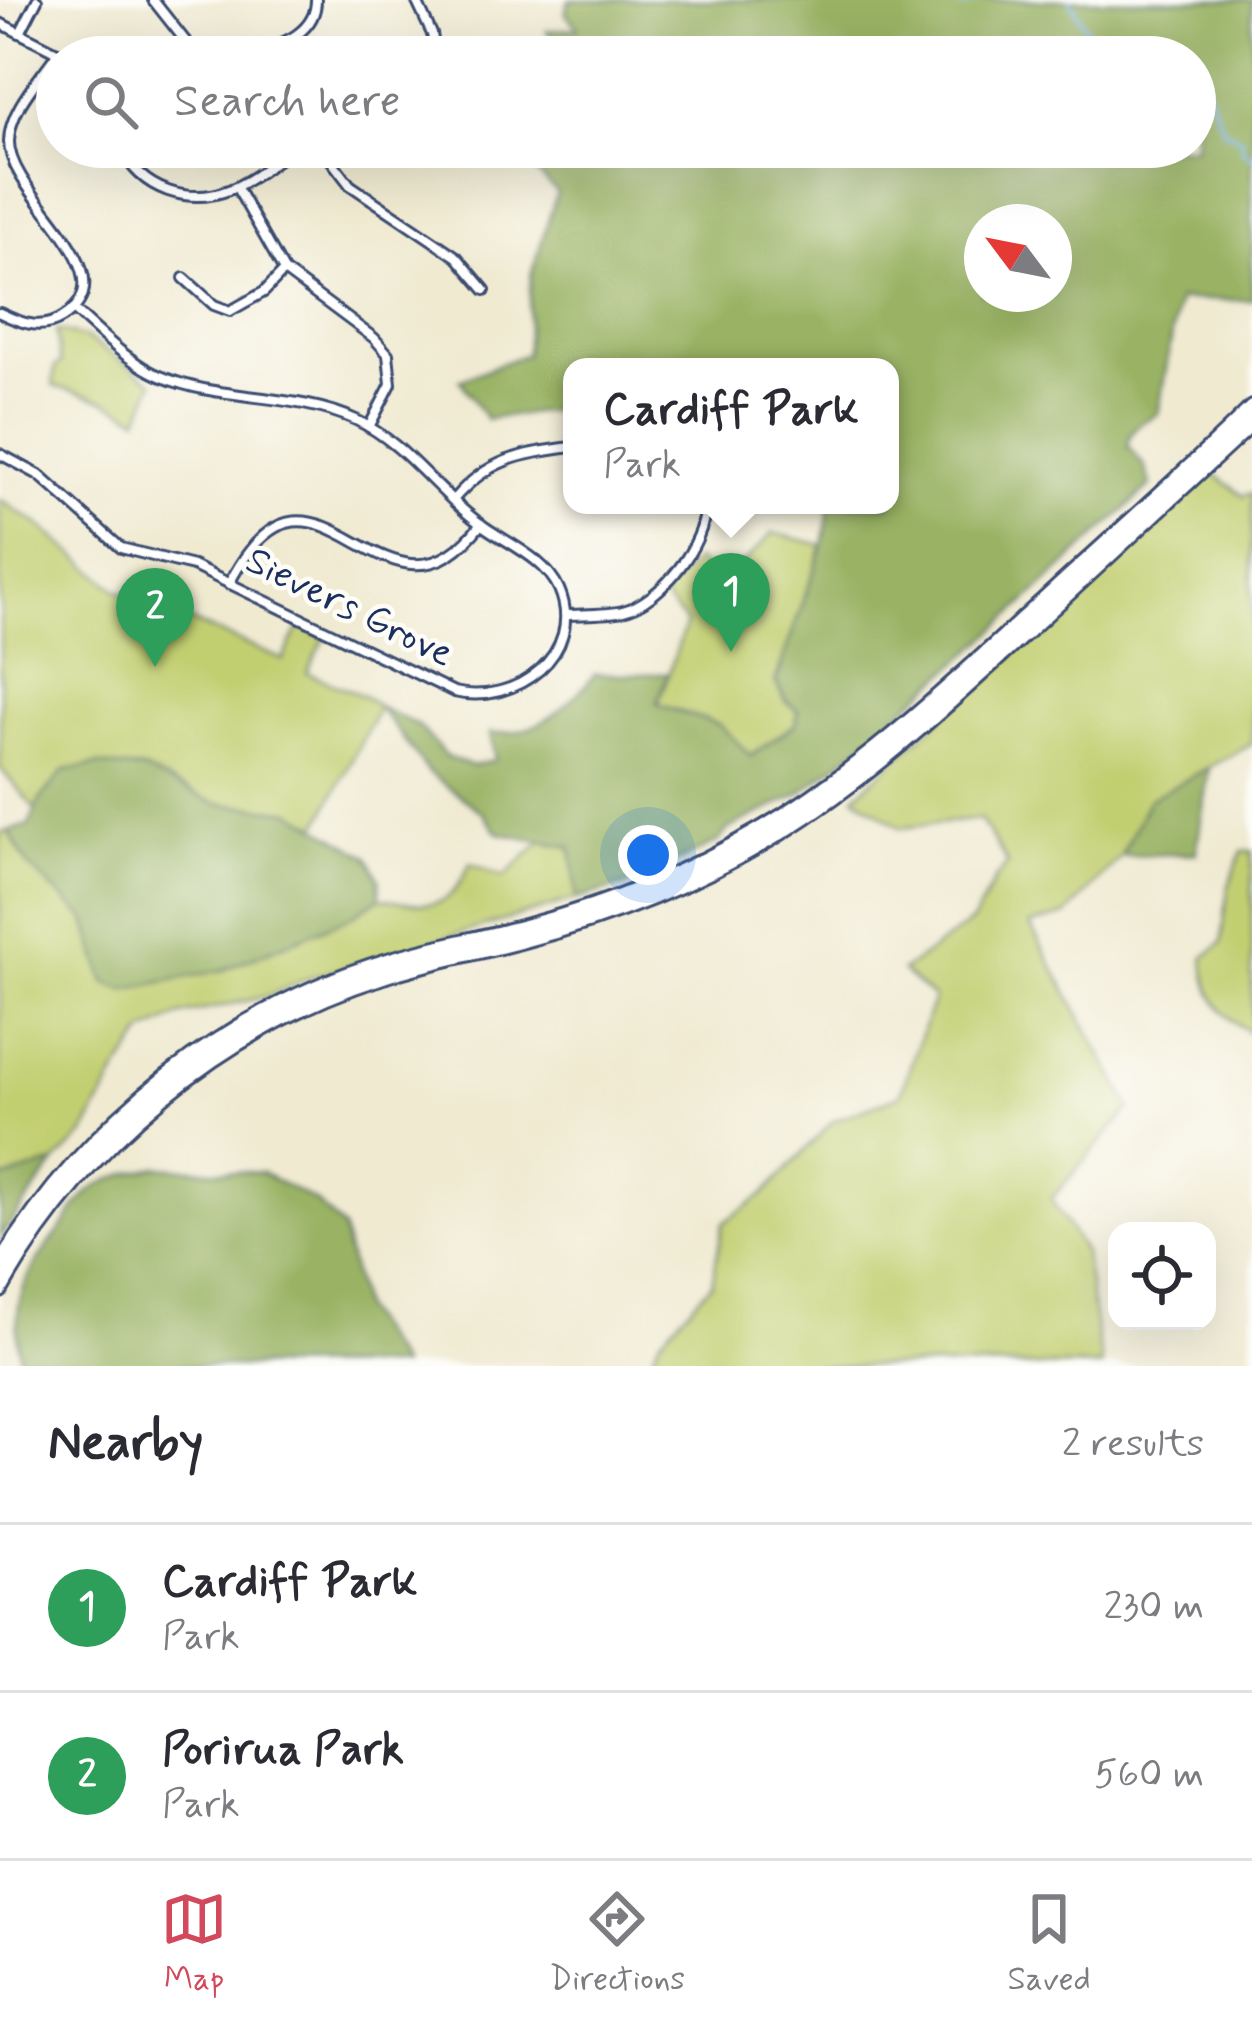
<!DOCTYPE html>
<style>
:root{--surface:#fff;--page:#f2f2f3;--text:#2b2b33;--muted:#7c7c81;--line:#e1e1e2;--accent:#d1495b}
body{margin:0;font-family:Mynerve,sans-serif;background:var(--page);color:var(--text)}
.controls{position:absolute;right:36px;bottom:36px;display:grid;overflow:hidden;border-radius:24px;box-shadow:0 12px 48px #0002}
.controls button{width:108px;height:108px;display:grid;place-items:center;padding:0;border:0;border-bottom:3px solid var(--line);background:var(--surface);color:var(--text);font:60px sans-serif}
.compass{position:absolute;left:964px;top:204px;width:108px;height:108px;border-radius:50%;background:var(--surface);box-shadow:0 12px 48px #0002;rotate:302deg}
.you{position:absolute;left:648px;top:855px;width:42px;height:42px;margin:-30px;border:9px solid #fff;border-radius:50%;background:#1a73e8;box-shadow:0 0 0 18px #1a73e833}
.badge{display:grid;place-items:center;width:78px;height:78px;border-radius:50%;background:var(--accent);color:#fff;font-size:39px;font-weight:700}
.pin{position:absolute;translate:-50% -99px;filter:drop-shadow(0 3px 6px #0008)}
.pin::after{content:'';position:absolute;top:63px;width:42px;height:36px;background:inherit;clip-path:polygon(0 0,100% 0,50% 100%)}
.popup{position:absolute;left:563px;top:358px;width:336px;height:156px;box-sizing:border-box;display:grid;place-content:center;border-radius:24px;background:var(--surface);filter:drop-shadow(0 3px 9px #0005);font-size:39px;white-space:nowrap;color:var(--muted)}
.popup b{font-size:45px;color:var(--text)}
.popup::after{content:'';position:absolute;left:50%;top:100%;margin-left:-24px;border:24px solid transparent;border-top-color:var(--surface)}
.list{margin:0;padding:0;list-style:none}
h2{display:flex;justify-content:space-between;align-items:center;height:156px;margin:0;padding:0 48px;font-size:51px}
h2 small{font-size:39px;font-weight:400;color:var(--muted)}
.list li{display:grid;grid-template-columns:78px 1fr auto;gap:36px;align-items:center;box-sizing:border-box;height:168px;padding:0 48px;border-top:3px solid var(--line)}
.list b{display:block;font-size:45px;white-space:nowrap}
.list p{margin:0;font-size:39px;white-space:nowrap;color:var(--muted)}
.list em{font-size:39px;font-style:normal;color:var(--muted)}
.icon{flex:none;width:66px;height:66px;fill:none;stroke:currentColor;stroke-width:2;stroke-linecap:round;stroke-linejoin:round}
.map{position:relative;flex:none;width:1252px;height:1366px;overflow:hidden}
.search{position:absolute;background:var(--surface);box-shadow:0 12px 48px #0002;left:36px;right:36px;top:36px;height:132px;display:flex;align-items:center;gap:30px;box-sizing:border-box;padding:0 42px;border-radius:66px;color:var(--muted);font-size:45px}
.sheet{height:492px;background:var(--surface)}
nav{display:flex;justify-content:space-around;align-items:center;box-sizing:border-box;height:168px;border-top:3px solid var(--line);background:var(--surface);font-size:33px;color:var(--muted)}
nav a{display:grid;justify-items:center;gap:6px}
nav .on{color:var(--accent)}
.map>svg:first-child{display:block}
.green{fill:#c2cf71;stroke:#6e7f68;stroke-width:3}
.forest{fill:#99b263;stroke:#5a7060;stroke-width:3;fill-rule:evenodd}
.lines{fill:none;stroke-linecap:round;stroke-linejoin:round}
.stream{stroke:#7fbdf2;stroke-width:3}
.minor-casing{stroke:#3b4b6f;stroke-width:14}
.highway-casing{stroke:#3b4b6f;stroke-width:20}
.minor{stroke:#fff;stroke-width:8}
.highway{stroke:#fff;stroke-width:14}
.labels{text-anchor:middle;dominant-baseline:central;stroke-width:9;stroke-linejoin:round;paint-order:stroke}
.street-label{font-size:39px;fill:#1b2f5e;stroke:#fdfcf7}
</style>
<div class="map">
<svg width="1252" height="1366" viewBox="0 0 1252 1366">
<rect width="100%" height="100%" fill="#fdfcf7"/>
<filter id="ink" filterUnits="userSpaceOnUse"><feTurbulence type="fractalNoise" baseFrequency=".00833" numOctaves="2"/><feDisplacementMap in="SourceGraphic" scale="24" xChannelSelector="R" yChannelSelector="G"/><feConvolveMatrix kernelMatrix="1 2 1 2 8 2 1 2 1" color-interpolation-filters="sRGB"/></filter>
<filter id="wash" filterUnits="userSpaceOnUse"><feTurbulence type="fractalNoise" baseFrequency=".004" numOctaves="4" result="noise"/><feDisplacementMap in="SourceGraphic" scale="48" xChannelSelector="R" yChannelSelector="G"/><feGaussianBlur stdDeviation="2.7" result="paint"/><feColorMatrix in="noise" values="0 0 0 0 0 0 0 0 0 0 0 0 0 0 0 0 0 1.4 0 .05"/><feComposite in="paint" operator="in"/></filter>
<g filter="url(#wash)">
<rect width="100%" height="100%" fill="#f0ead1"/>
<g class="green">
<path d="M 56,330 L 86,338 L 154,382 L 139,418 L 105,401 L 53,386 L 55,367 L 61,364 Z"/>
<path d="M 1213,473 L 1243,496 L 1252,493 L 1252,744 L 1150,799 L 1121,856 L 1067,915 L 1030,925 L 1131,1108 L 1051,1199 L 1084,1252 L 1102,1366 L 649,1366 L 659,1340 L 712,1283 L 723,1223 L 763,1195 L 833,1121 L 900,1095 L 934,998 L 902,971 L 973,921 L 995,879 L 1008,864 L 980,819 L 901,828 L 855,796 Z"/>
<path d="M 0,500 L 37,523 L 118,591 L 283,660 L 299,627 L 325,638 L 307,673 L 364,696 L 379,707 L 318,826 L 291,811 L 214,803 L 144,770 L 98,765 L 65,771 L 36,810 L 0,768 Z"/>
<path d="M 773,533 L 823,545 L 775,682 L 785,701 L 798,711 L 796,724 L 750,756 L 720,725 L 658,704 L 686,623 L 661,595 L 696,560 L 722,585 Z"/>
<path d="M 8,831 L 28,865 L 86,920 L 105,982 L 223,970 L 348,918 L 380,898 C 429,905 448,916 470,863 L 504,877 L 541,842 L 571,847 L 577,899 L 309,978 L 268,996 L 181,1015 L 144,1033 L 117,1073 L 84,1134 L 55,1163 L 0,1180 L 0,833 Z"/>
<path d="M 1242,851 L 1252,851 L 1252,1033 C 1220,1017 1205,993 1204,958 L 1222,943 L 1228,888 Z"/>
</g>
<g class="forest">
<path d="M 569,0 L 1252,0 L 1252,300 L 1178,300 L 1158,414 C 1142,421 1129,428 1128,447 L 1144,465 L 1151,485 L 988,637 L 859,747 L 798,795 L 728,829 L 719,841 L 631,884 L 577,899 L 571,847 L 498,833 L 482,812 L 429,773 L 379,707 L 419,726 L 446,757 L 473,766 L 495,760 L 490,733 C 537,737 566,708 595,674 L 668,674 L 657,704 L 720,725 L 751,756 L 796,724 L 799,711 L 786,701 L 776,682 L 823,545 L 830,505 L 890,505 L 890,367 L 572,367 L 572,408 L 486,419 L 460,380 L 526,354 L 531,276 L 557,192 L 510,147 L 1195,147 L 1195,57 L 590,57 L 558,47 L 547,31 L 578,28 L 565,13 ZM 982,222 L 1054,222 L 1054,294 L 982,294 Z"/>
<path d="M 98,765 L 144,770 L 215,803 L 291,811 L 368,856 L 379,878 L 380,898 L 348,918 L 223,970 L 123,990 L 105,982 L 86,920 L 28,865 L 8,831 L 29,825 L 39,801 L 65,770 Z"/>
<path d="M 1209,768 L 1196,853 L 1121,856 L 1149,799 Z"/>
<path d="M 55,1163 L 0,1238 L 0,1180 Z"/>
<path d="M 156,1167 L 262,1173 L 316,1202 L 342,1228 L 361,1308 L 400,1366 L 21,1366 C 10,1300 23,1278 63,1226 C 72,1214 81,1197 93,1189 C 112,1176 135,1172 156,1167 Z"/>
</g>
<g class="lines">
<g class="stream">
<path d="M 948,0 L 951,4 L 967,6 L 980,0"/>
<path d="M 1070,0 L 1087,30 L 1074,57"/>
<path d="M 1185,57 L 1188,51 L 1193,57"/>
<path d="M 1195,60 L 1223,129 L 1242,139 L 1241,149 L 1252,157"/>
</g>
</g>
</g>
<g filter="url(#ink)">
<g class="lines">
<g class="minor-casing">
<g id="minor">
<path d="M 153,0 L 198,57"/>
<path d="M 416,0 L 432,34 L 436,57"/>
<path d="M 0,23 L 67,57"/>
<path d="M 20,33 L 37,0"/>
<path d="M 249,57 C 277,45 316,35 316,0"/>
<path d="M 121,147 C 130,168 146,183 168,191 C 220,209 254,177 295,147"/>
<path d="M 321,147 L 350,185 L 457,257 L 485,290"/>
<path d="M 237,188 L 284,271 L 374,338 L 388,354 L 391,384 L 369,427"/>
<path d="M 184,278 L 214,305 L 230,311 L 264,292 L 284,271"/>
<path d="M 0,313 C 21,323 41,331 62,318 C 134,273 9,197 9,142 C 9,109 41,78 58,52"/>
<path d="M 0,454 L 39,475 L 121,548 L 193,566 L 454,692 C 514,707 587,653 559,589 C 545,558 508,544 482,525 C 438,494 406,443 356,420 C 295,392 221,402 160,376 C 127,362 100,332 73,309"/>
<path d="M 453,500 C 488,459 520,454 572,447"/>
<path d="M 229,584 C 315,416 384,653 481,524"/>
<path d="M 566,615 C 584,614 605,615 623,611 C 660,602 707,543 705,505"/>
</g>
</g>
<g class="highway-casing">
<g id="highway">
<path d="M 0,1265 C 88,1120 228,1009 391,960 C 438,946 485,938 532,925 C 610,904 687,873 757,832 C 863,770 949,687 1039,605 C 1110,539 1183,476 1252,408"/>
<path d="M 0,1290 C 83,1143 221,1028 383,976 C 429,961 476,953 523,940 C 611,917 696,883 773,837 C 867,780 946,706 1026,632 C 1101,562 1177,493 1252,423"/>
</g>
</g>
<use href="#minor" class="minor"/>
<use href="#highway" class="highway"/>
</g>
</g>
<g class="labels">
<g class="street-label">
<text transform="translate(349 608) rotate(26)">Sievers Grove</text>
</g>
</g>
</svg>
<div class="controls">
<button><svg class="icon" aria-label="locate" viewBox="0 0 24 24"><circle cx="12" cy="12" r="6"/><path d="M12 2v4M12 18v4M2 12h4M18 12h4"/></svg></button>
</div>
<svg class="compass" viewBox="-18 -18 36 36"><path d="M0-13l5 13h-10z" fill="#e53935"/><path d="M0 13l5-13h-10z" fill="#7c7c81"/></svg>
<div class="you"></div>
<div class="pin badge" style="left:731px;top:652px;background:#2e9e5b">1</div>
<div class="popup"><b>Cardiff Park</b>Park</div>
<div class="pin badge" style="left:155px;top:667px;background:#2e9e5b">2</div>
<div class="search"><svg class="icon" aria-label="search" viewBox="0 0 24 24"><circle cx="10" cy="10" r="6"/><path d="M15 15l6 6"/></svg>Search here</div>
</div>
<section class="sheet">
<h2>Nearby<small>2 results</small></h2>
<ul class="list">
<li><span class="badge" style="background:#2e9e5b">1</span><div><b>Cardiff Park</b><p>Park</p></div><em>230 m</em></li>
<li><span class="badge" style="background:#2e9e5b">2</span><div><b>Porirua Park</b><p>Park</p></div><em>560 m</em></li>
</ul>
</section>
<nav>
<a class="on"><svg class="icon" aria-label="map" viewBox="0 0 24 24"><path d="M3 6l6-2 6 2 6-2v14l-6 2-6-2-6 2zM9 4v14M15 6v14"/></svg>Map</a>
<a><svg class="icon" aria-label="directions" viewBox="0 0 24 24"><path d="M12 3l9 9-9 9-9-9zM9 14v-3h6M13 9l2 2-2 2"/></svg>Directions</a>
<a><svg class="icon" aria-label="saved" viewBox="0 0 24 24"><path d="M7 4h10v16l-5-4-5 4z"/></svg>Saved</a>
</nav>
